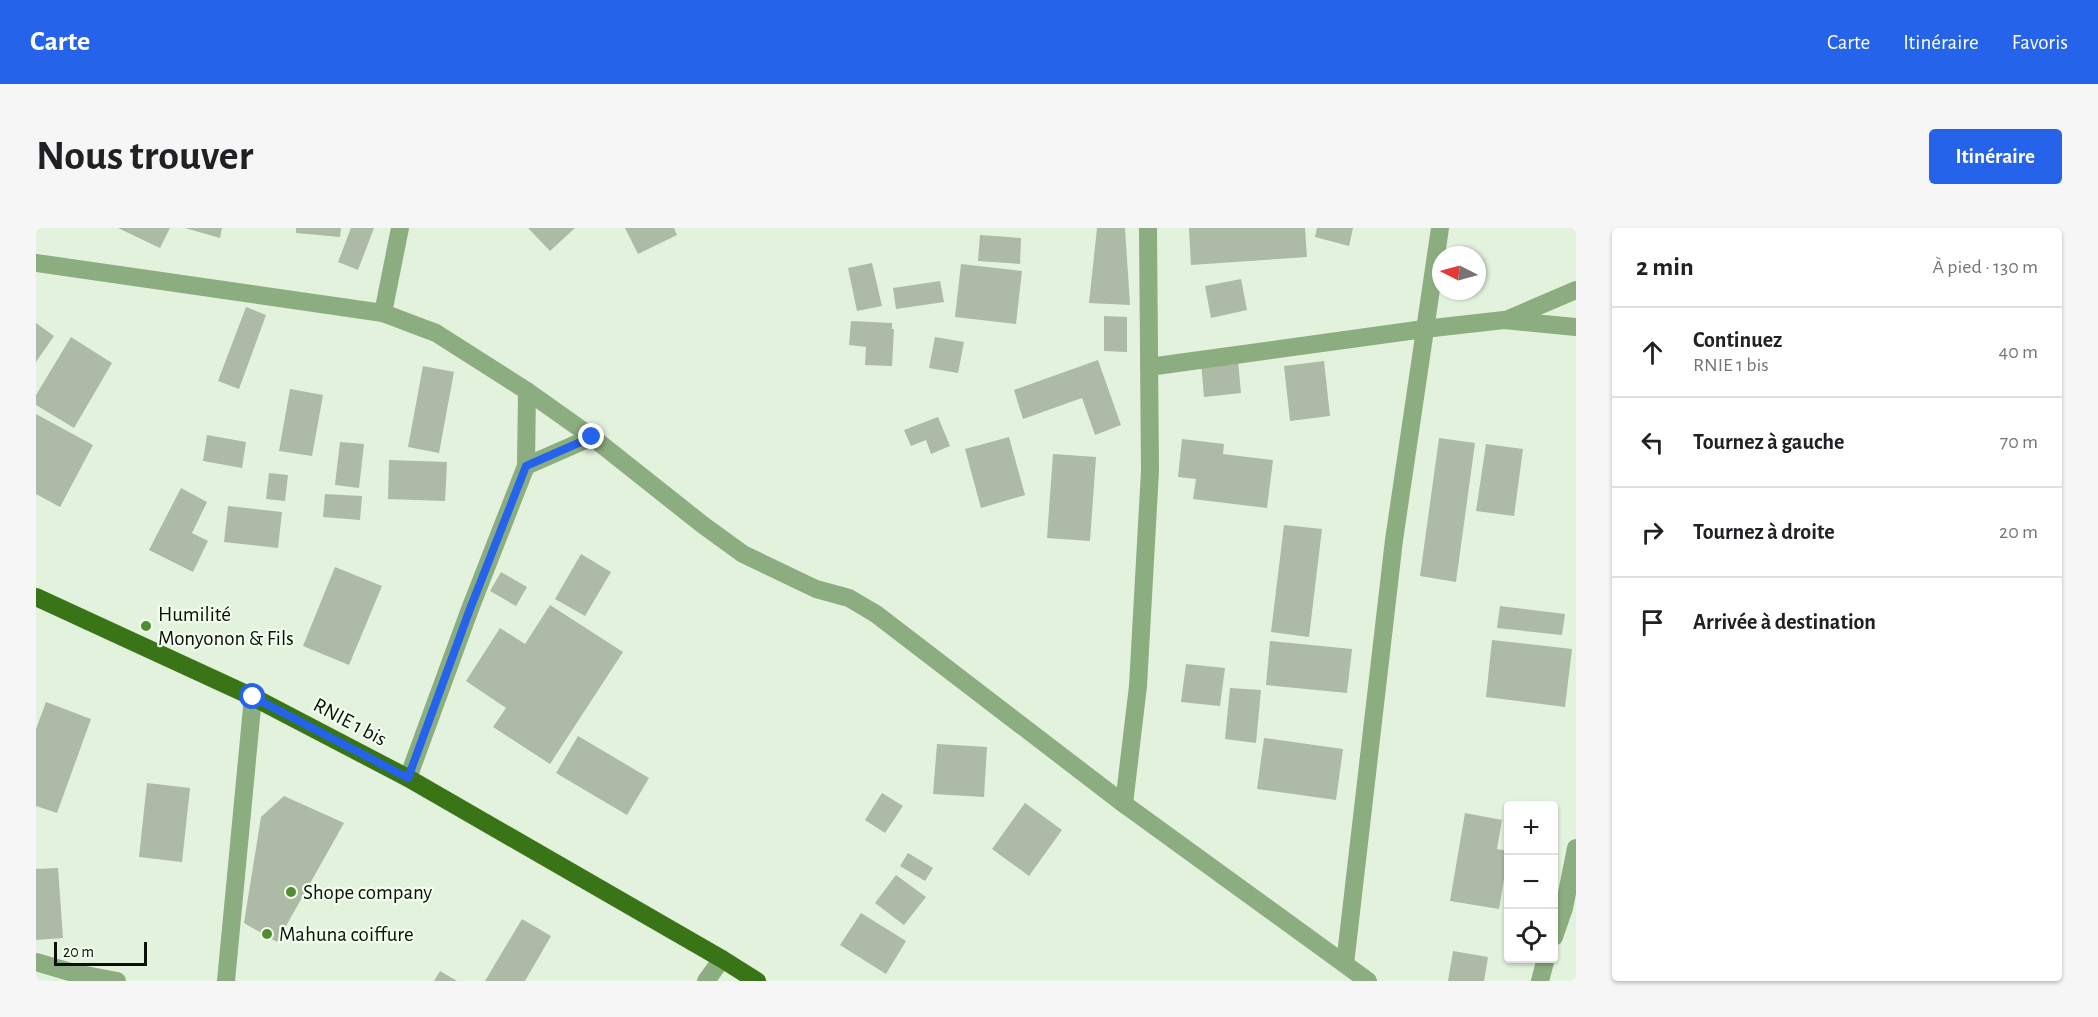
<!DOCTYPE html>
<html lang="fr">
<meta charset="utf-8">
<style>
:root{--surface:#fff;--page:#f6f6f6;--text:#202124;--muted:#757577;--line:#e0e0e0;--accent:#2563eb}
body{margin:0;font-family:"Alegreya Sans",sans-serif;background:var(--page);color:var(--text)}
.controls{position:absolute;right:18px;bottom:18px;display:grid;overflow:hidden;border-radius:6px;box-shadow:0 2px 4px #0004}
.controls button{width:54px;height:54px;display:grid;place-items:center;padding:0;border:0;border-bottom:2px solid var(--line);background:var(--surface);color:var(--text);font:30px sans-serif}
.compass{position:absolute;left:1396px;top:18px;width:54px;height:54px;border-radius:50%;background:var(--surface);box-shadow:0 2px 4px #0004;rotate:276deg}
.scale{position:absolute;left:18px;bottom:15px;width:93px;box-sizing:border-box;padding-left:6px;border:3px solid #0b1009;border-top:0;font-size:16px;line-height:21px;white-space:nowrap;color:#0b1009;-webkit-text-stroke:4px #f2feee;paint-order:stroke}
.stop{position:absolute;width:18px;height:18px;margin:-14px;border:4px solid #2563eb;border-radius:50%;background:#fff}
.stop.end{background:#2563eb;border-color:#fff;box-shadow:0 2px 6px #0008}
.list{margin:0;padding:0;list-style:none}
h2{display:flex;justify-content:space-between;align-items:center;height:78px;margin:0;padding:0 24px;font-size:26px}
h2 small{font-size:20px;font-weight:400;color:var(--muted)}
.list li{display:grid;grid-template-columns:39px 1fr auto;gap:18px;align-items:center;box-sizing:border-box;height:90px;padding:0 24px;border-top:2px solid var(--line)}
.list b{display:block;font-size:22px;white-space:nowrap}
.list p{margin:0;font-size:20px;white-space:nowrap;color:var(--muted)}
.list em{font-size:20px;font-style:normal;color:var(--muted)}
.icon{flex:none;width:33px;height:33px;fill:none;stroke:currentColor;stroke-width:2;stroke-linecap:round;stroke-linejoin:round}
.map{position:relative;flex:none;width:1540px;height:753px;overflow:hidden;border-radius:6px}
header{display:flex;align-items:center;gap:36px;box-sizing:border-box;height:84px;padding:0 30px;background:var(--accent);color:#fff}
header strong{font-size:28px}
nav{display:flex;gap:33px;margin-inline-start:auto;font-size:21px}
.intro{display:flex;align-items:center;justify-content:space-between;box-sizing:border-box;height:144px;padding:0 36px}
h1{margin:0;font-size:42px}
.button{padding:15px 27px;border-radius:6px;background:var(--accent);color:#fff;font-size:21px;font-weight:700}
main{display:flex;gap:36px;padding:0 36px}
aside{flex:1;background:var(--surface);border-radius:6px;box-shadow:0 2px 4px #0004}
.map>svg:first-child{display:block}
.building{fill:#acbaa6}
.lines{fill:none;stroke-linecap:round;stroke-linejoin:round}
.street{stroke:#8cad7f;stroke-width:18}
.primary{stroke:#397516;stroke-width:18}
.route{stroke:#2563eb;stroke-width:8}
.poi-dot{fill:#4f8e30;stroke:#f2feee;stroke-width:2}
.labels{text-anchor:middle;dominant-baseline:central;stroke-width:4.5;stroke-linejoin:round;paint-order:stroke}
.poi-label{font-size:21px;fill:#0b1009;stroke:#f2feee;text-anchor:start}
.street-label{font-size:21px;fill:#0b1009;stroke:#f2feee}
</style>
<header>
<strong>Carte</strong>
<nav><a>Carte</a><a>Itinéraire</a><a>Favoris</a></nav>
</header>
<div class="intro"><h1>Nous trouver</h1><a class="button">Itinéraire</a></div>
<main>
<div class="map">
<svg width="1540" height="753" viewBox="0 0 1540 753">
<rect width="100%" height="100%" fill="#e3f2dd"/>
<g class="building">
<path d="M 82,0 L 134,0 L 124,20 Z"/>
<path d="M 149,0 L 186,0 L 184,10 Z"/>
<path d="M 260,0 L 305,0 L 304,9 L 260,5 Z"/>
<path d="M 315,0 L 338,0 L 322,42 L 302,34 Z"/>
<path d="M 492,0 L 539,0 L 514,23 Z"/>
<path d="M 589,0 L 638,0 L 641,7 L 602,26 Z"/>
<path d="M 1061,0 L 1089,0 L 1094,77 L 1053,75 Z"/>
<path d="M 1153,0 L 1269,0 L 1271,29 L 1155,37 Z"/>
<path d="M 1281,0 L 1317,0 L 1313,18 L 1279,9 Z"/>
<path d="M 944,7 L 985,10 L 984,36 L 942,33 Z"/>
<path d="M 836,35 L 846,78 L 821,83 L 812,40 Z"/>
<path d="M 925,36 L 986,43 L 980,96 L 919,89 Z"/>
<path d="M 1205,51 L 1211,82 L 1175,90 L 1169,58 Z"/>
<path d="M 904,53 L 908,74 L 860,81 L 857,60 Z"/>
<path d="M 210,79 L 230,87 L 203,161 L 182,153 Z"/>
<path d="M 1068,88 L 1091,89 L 1091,124 L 1068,123 Z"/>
<path d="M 815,93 L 856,95 L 856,101 L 858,101 L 856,138 L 829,137 L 830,119 L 813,117 Z"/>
<path d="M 0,95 L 18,108 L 0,134 Z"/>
<path d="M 35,109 L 76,135 L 38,200 L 0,177 L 0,167 Z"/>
<path d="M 899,109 L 928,114 L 922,145 L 893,140 Z"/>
<path d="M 1062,132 L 1085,197 L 1059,207 L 1046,170 L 987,191 L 978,162 Z"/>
<path d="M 1202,132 L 1205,165 L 1168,169 L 1165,135 Z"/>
<path d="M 1288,133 L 1294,188 L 1254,193 L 1248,138 Z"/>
<path d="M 387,138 L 418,144 L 403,225 L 372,219 Z"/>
<path d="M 254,161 L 287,167 L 276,228 L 243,223 Z"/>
<path d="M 0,186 L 57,217 L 24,279 L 0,266 Z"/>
<path d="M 902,189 L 914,218 L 895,226 L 890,212 L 875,218 L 868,202 Z"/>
<path d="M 171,207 L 210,214 L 206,240 L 167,233 Z"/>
<path d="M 973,209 L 989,267 L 945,280 L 929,221 Z"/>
<path d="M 1403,210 L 1439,215 L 1420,354 L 1384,348 Z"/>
<path d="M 1146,211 L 1188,216 L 1187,226 L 1237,232 L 1231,280 L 1157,271 L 1160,251 L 1142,249 Z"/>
<path d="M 304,214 L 328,216 L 323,260 L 299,257 Z"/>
<path d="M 1450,216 L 1487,221 L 1478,288 L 1440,283 Z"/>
<path d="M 1017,226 L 1060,229 L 1054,313 L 1011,310 Z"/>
<path d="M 353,232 L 411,234 L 409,273 L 352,271 Z"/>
<path d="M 233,245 L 252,247 L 249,273 L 230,271 Z"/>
<path d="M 145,260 L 171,274 L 156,305 L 172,313 L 157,344 L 113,322 Z"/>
<path d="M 289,266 L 326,268 L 324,292 L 287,289 Z"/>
<path d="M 192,278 L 246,284 L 242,320 L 188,314 Z"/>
<path d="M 1248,297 L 1286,301 L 1273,409 L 1235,404 Z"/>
<path d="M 545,326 L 575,344 L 549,388 L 519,371 Z"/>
<path d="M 299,339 L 346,358 L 313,437 L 267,418 Z"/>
<path d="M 465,344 L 491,359 L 480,378 L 454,363 Z"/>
<path d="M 514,377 L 587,424 L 514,536 L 457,499 L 470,480 L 430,453 L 464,400 L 489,416 Z"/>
<path d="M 1464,378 L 1529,386 L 1526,407 L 1461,400 Z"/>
<path d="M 1456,412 L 1536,421 L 1529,479 L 1450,469 Z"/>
<path d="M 1234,413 L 1316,421 L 1311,465 L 1230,457 Z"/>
<path d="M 1150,436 L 1189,440 L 1184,478 L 1145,474 Z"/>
<path d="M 1194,460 L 1225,462 L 1220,515 L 1189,511 Z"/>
<path d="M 10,474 L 55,491 L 21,585 L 0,578 L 0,501 Z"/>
<path d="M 542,508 L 613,550 L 591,587 L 520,545 Z"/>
<path d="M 1228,510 L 1307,521 L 1300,572 L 1221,561 Z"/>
<path d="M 901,516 L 951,519 L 948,569 L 897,566 Z"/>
<path d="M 111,555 L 154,560 L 146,634 L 103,629 Z"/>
<path d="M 846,565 L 867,578 L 849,605 L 829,592 Z"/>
<path d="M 248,568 L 308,595 L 241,714 L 208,695 L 225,589 Z"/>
<path d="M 989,575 L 1026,602 L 993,648 L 956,621 Z"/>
<path d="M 1429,585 L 1466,592 L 1461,621 L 1472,623 L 1472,626 L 1463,681 L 1414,673 Z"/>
<path d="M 872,625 L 897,640 L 889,653 L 864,638 Z"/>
<path d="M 22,640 L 27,710 L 0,712 L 0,641 Z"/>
<path d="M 860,647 L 890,669 L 868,697 L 839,675 Z"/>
<path d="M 825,685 L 870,713 L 850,746 L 804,717 Z"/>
<path d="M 486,691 L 515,708 L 489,753 L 449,753 Z"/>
<path d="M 1417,723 L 1452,729 L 1448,753 L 1412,753 Z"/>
<path d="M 404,743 L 421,753 L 398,753 Z"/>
</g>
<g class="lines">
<g class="street">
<path d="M 0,35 L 347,85 L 400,105 L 491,163 L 556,209 L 667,297 L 707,326 L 780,361 L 813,370 L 840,386 L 1088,576 L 1332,753"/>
<path d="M 347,85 L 364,0"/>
<path d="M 1470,92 L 1540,62"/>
<path d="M 1113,139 L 1388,101 L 1468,92 L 1540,99"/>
<path d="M 490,238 L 556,209"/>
<path d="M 372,550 L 434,381 L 490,238 L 491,163"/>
<path d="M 1088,576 L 1102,458 L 1114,243 L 1112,0"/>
<path d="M 1518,709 L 1528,680 L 1540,620"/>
<path d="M 0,734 L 34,744 L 81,753"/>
<path d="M 1309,736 L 1358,312 L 1404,0"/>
<path d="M 190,753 L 217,469"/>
<path d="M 670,753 L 686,731"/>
<path d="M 1504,753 L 1510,730"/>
</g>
<path class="primary" d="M 0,369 L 217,469 L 372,550 L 686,731 L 721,753"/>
</g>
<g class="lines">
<path class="route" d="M 217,469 L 372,550 L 434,381 L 490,238 L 556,209"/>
</g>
<g class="poi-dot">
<circle cx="110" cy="398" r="6"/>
<circle cx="255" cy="664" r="6"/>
<circle cx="231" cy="706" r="6"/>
</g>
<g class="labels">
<g class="poi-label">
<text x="122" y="386">Humilité<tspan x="122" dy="24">Monyonon &amp; Fils</tspan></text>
<text x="267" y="664">Shope company</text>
<text x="243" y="706">Mahuna coiffure</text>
</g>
<g class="street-label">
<text transform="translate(314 494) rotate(28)">RNIE 1 bis</text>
</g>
</g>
</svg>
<div class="controls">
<button>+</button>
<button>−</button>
<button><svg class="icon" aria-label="locate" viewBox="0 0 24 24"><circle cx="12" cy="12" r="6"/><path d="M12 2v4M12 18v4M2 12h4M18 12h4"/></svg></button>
</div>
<svg class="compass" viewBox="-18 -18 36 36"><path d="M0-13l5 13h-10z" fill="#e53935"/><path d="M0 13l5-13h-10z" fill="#757577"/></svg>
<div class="scale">20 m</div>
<div class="stop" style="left:217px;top:469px"></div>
<div class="stop end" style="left:556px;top:209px"></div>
</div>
<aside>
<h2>2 min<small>À pied · 130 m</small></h2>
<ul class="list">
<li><svg class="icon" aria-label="ahead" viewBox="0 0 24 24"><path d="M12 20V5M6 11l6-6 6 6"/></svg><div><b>Continuez</b><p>RNIE 1 bis</p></div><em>40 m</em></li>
<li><svg class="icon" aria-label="left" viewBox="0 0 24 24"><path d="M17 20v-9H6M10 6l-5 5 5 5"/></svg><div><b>Tournez à gauche</b></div><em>70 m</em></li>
<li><svg class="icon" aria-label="right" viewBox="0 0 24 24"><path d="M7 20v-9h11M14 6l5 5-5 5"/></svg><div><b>Tournez à droite</b></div><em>20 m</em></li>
<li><svg class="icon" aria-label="arrive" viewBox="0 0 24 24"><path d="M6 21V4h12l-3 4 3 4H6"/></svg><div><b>Arrivée à destination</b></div></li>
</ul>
</aside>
</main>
